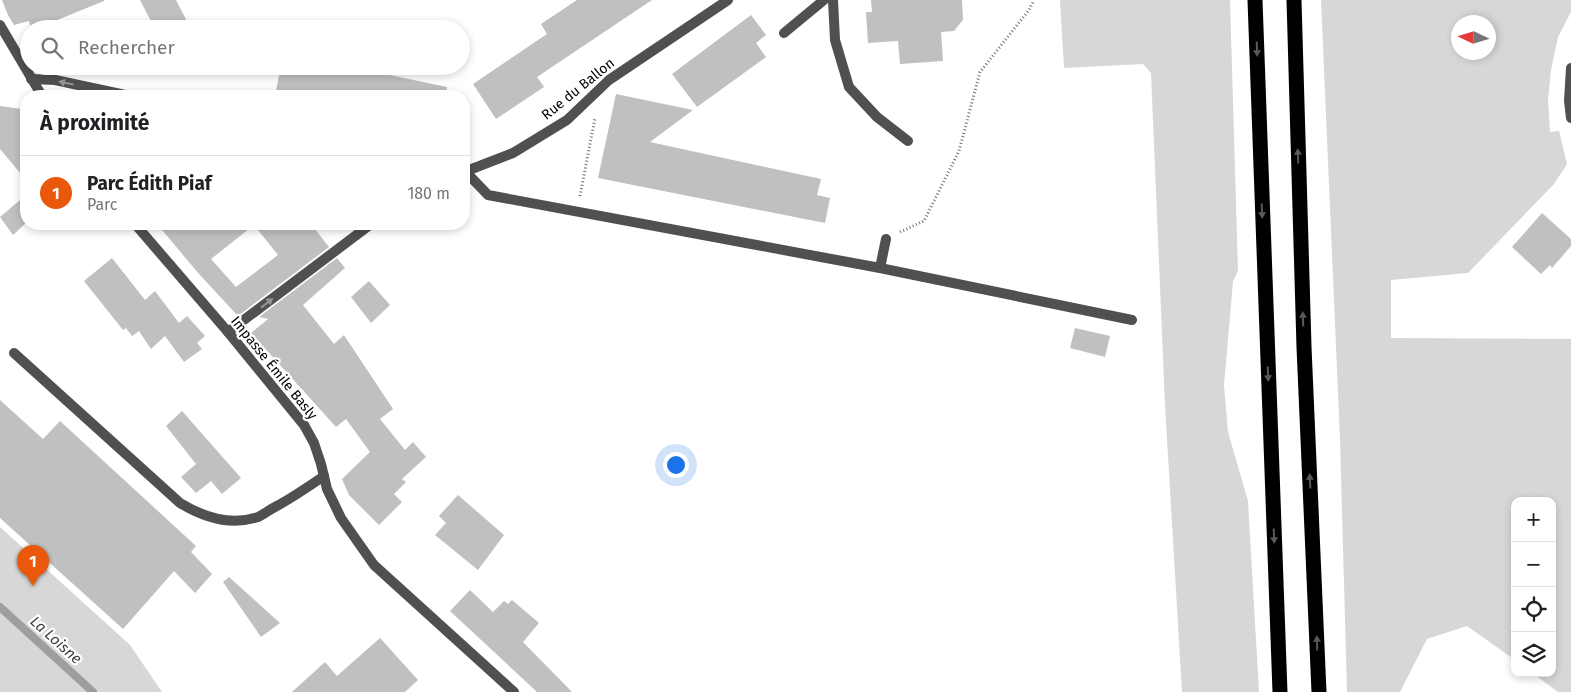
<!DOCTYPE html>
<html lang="fr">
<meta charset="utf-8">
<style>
:root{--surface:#fff;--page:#f2f2f2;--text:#202124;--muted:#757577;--line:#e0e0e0;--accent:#ea580c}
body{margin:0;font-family:"Fira Sans",sans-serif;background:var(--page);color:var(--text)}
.controls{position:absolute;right:15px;bottom:15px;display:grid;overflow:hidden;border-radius:10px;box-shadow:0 2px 8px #0003}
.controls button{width:45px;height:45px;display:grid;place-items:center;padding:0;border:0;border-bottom:1px solid var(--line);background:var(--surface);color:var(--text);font:25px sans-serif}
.compass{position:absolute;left:1451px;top:15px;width:45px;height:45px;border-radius:50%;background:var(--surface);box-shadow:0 2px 8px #0003;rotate:274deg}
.you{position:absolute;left:675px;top:464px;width:18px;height:18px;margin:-12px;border:4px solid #fff;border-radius:50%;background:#1a73e8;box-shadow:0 0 0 8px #1a73e833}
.badge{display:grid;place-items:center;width:32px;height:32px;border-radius:50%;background:var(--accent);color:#fff;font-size:16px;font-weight:700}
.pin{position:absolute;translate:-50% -41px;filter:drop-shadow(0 1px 2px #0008)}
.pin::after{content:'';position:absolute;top:26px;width:18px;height:15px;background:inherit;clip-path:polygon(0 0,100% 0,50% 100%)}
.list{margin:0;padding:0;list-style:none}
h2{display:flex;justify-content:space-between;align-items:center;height:65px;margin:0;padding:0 20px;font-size:21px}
h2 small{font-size:16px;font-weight:400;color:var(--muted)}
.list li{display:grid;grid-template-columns:32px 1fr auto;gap:15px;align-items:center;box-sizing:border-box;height:75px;padding:0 20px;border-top:1px solid var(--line)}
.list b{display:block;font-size:19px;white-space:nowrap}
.list p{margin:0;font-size:16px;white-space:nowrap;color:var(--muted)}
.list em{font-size:16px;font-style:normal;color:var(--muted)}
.icon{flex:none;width:28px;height:28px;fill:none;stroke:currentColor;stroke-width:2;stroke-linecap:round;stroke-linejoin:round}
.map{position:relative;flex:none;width:1571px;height:692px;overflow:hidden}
.search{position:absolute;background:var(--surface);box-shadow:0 2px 8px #0003;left:20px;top:20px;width:450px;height:55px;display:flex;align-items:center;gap:12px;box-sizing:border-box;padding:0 18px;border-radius:28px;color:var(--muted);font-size:19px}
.panel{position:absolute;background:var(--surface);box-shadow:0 2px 8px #0003;left:20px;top:90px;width:450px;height:140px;border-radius:20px}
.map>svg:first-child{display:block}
.green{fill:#d7d7d7;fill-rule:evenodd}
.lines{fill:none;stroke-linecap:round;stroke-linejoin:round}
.stream{stroke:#9e9e9e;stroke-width:8}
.building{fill:#c0c0c0;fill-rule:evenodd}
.path{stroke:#727272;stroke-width:3;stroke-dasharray:1 2.5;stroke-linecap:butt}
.lane{stroke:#505050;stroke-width:10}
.street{stroke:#505050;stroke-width:10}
.highway{stroke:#000;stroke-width:15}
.oneway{fill:#595959}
.oneway2{fill:#969696}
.labels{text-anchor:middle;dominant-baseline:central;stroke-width:4.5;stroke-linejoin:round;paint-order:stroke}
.street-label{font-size:14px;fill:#000;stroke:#fff}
.water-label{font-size:15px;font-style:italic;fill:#3f3f3f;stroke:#fff}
</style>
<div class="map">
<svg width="1571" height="692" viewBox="0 0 1571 692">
<rect width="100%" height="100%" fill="#fff"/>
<g class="green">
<path d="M 1060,0 L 1230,0 L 1238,271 L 1233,281 L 1224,385 L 1228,432 L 1248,501 L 1259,692 L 1182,692 L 1165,405 L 1151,73 L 1143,64 L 1064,68 Z"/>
<path d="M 1321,0 L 1571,0 L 1571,12 L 1558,37 L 1551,70 L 1548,100 L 1550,132 L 1559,131 L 1567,164 L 1554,184 L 1468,273 L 1391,280 L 1391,338 L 1571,339 L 1571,692 L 1558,692 L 1532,673 L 1552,673 L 1552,501 L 1515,501 L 1515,660 L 1467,626 L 1427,639 L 1400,692 L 1347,692 L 1340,439 ZM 1488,22 L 1488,52 L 1458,52 L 1458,22 Z"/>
<path d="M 0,527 L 130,645 L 162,692 L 0,692 Z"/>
</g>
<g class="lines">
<path class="stream" d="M 0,607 L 93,692"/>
</g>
<g class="building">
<path d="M 2,0 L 104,0 L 104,1 L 35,29 L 31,29 L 29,21 L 14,25 L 8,15 Z"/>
<path d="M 140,0 L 176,0 L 191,29 L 155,29 Z"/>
<path d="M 577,0 L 652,0 L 537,77 L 544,87 L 496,119 L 473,84 L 547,34 L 541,24 Z"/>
<path d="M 871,0 L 962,0 L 963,20 L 954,31 L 941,32 L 943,61 L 900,64 L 898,41 L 868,43 L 866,12 L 872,12 Z"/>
<path d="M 751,15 L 766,35 L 756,43 L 766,57 L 697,107 L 672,74 Z"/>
<path d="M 294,66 L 347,66 L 447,87 L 446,96 L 275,96 L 280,70 L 293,72 Z"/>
<path d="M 616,94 L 693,110 L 650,142 L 821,179 L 817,195 L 830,198 L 825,223 L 598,178 Z"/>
<path d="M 0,106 L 22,109 L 26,133 L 26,180 L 0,149 Z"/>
<path d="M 26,195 L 26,223 L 13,235 L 0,217 Z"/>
<path d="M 1542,213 L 1571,239 L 1571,246 L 1552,268 L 1550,265 L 1541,274 L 1512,247 Z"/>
<path d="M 157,224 L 311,224 L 329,247 L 238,316 L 199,274 ZM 254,225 L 278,255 L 236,287 L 211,259 Z"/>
<path d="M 112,258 L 145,300 L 155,291 L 179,323 L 187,316 L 205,336 L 197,343 L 202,349 L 184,362 L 165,336 L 151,349 L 139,331 L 132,336 L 126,328 L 123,330 L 84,281 Z"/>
<path d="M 337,258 L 345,268 L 303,305 L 334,344 L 344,335 L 393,409 L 380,419 L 405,450 L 413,442 L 426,457 L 402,479 L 406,482 L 394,494 L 402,502 L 379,525 L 349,495 L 342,479 L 370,452 L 346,419 L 336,427 L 251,333 L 268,319 L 259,317 Z"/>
<path d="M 369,281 L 390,305 L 371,323 L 351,297 Z"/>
<path d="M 1075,328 L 1110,336 L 1105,357 L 1070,348 Z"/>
<path d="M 0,400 L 43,439 L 60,421 L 196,546 L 191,552 L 212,574 L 195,593 L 174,571 L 123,629 L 0,518 Z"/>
<path d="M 182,411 L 241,478 L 222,494 L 211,481 L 196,493 L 181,477 L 196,464 L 166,426 Z"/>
<path d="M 458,495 L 504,535 L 478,570 L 435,535 L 446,523 L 439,516 Z"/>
<path d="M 229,577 L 280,623 L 261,637 L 223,582 Z"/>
<path d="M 470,590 L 493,612 L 504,601 L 508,604 L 512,600 L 539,623 L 523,642 L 572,692 L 537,692 L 450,611 Z"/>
<path d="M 380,638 L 418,680 L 405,692 L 292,692 L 325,662 L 337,676 Z"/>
</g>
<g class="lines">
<g class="path">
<path d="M 580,196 L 595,118"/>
<path d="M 900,232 L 924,221 L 959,151 L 980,72 L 1029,10 L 1034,0"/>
</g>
<path class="lane" d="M 14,353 L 180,503 C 203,517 231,526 258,517 C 263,515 269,510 275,507 C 292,498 308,487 324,476"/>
<g class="street">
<path d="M 833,0 L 835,40 L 849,87 L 877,117 L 908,141"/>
<path d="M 0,25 L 42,96"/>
<path d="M 784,33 L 824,0"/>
<path d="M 1571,68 L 1569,101 L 1571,118"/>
<path d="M 31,79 L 55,80 L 130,96"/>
<path d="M 464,170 L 488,195 L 880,268 L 1132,320"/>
<path d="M 464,172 L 513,153 L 567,120 L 609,80 L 728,0"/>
<path d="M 135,224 L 228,332 L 304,425 L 314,443 L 321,464 L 327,489 L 341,518 L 374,565 L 514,692"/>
<path d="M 880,268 L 886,239"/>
<path d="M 228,332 L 371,224"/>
</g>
<g class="highway">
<path d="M 1255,0 L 1280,692"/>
<path d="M 1294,0 L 1304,347 L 1319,692"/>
</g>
</g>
<defs><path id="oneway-solid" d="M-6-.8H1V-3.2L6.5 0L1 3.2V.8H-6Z" transform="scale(1.25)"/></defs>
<g class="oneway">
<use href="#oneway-solid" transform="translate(1257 49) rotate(88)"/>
<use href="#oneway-solid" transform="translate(1298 156) rotate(-92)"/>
<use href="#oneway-solid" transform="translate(1262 211) rotate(88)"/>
<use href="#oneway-solid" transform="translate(1303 319) rotate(-92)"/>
<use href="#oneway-solid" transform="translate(1268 374) rotate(88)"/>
<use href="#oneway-solid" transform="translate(1310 481) rotate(-93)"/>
<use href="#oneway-solid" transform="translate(1274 536) rotate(88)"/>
<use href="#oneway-solid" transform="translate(1317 643) rotate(-92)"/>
</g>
<g class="oneway2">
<use href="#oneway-solid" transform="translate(66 83) rotate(-168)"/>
<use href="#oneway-solid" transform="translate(267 303) rotate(-38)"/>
</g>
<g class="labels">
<g class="street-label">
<text transform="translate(578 89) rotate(-39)">Rue du Ballon</text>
<text transform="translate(274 368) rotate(51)">Impasse Émile Basly</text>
</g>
<g class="water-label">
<text transform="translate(56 640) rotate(42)">La Loisne</text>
</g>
</g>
</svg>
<div class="controls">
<button>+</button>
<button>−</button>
<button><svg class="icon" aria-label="locate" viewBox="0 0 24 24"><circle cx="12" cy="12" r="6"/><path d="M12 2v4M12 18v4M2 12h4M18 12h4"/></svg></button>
<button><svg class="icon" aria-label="layers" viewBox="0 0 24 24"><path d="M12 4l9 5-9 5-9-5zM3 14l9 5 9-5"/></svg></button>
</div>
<svg class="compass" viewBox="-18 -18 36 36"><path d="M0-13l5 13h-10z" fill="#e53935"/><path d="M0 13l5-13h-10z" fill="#757577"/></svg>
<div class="you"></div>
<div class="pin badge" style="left:33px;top:586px">1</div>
<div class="search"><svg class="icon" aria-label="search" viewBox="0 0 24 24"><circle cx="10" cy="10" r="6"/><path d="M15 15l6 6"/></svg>Rechercher</div>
<section class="panel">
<h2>À proximité<small></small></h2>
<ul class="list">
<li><span class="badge">1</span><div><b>Parc Édith Piaf</b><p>Parc</p></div><em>180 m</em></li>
</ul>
</section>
</div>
